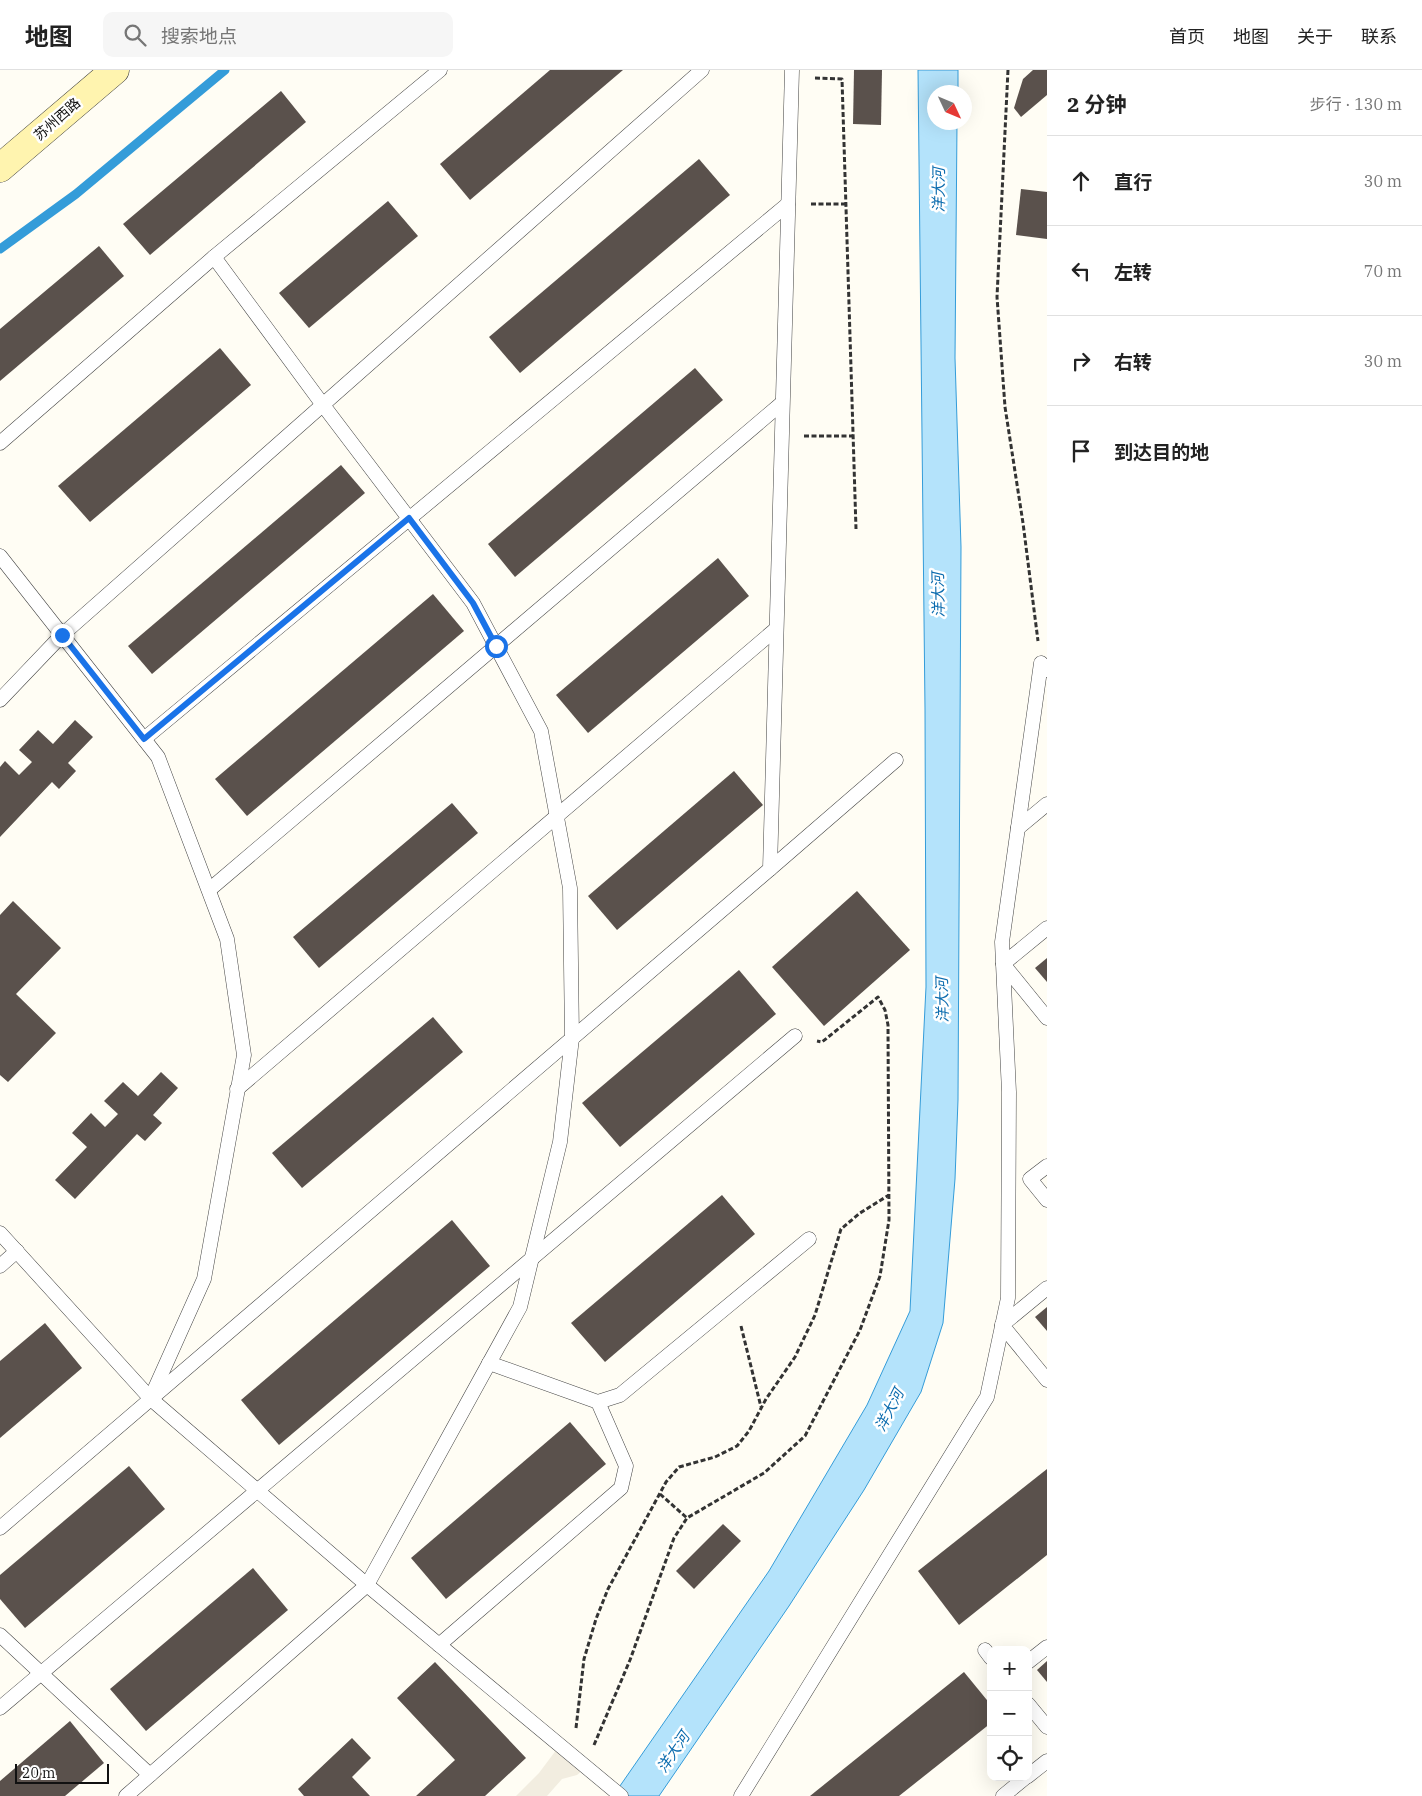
<!DOCTYPE html>
<html lang="zh">
<meta charset="utf-8">
<style>
:root{--surface:#fff;--page:#f6f6f6;--text:#222;--muted:#767676;--line:#e0e0e0}
body{margin:0;font-family:"IBM Plex Serif","Noto Sans SC",serif;background:var(--page);color:var(--text)}
.controls{position:absolute;right:15px;bottom:15px;display:grid;overflow:hidden;border-radius:10px;box-shadow:0 5px 20px #0002}
.controls button{width:45px;height:45px;display:grid;place-items:center;padding:0;border:0;border-bottom:1px solid var(--line);background:var(--surface);color:var(--text);font:25px sans-serif}
.compass{position:absolute;left:927px;top:15px;width:45px;height:45px;border-radius:50%;background:var(--surface);box-shadow:0 5px 20px #0002;rotate:134deg}
.scale{position:absolute;left:15px;bottom:12px;width:94px;box-sizing:border-box;padding-left:5px;border:2px solid #111;border-top:0;font-size:14px;line-height:18px;white-space:nowrap;color:#111;-webkit-text-stroke:4px #fff;paint-order:stroke}
.stop{position:absolute;width:15px;height:15px;margin:-11px;border:4px solid #1a73e8;border-radius:50%;background:#fff}
.stop.end{background:#1a73e8;border-color:#fff;box-shadow:0 1px 5px #0008}
.list{margin:0;padding:0;list-style:none}
h2{display:flex;justify-content:space-between;align-items:center;height:65px;margin:0;padding:0 20px;font-size:21px}
h2 small{font-size:16px;font-weight:400;color:var(--muted)}
.list li{display:grid;grid-template-columns:32px 1fr auto;gap:15px;align-items:center;box-sizing:border-box;height:90px;padding:0 20px;border-top:1px solid var(--line)}
.list b{display:block;font-size:19px;white-space:nowrap}
.list em{font-size:16px;font-style:normal;color:var(--muted)}
.icon{flex:none;width:28px;height:28px;fill:none;stroke:currentColor;stroke-width:2;stroke-linecap:round;stroke-linejoin:round}
.map{position:relative;flex:none;width:1047px;height:1726px;overflow:hidden}
header{display:flex;align-items:center;gap:30px;box-sizing:border-box;height:70px;padding:0 25px;background:var(--surface);border-bottom:1px solid var(--line)}
header strong{font-size:24px}
nav{display:flex;gap:28px;margin-inline-start:auto;font-size:18px}
.search{width:350px;height:45px;background:var(--page);display:flex;align-items:center;gap:12px;box-sizing:border-box;padding:0 18px;border-radius:10px;color:var(--muted);font-size:19px}
main{display:flex}
aside{flex:1;background:var(--surface)}
.map>svg:first-child{display:block}
.plaza{fill:#f2ede0}
.water{fill:#b4e3fb;stroke:#349cd9}
.lines{fill:none;stroke-linecap:round;stroke-linejoin:round}
.stream{stroke:#349cd9;stroke-width:9}
.building{fill:#5a514c}
.service-casing{stroke:#444;stroke-width:15}
.secondary-casing{stroke:#333;stroke-width:29}
.path{stroke:#333;stroke-width:3;stroke-dasharray:5 2.5;stroke-linecap:butt}
.service{stroke:#fff;stroke-width:14}
.secondary{stroke:#fff4af;stroke-width:28}
.route{stroke:#1a73e8;stroke-width:6}
.labels{text-anchor:middle;dominant-baseline:central;stroke-width:5;stroke-linejoin:round;paint-order:stroke}
.street-label{font-size:14px;fill:#111;stroke:#fff}
.water-label{font-size:15px;font-style:italic;fill:#0d6daf;stroke:#fff}
</style>
<header>
<strong>地图</strong>
<div class="search"><svg class="icon" aria-label="search" viewBox="0 0 24 24"><circle cx="10" cy="10" r="6"/><path d="M15 15l6 6"/></svg>搜索地点</div>
<nav><a>首页</a><a>地图</a><a>关于</a><a>联系</a></nav>
</header>
<main>
<div class="map">
<svg width="1047" height="1726" viewBox="0 0 1047 1726">
<rect width="100%" height="100%" fill="#fffdf4"/>
<path class="plaza" d="M 560,1675 L 586,1697 L 577,1705 L 562,1709 L 547,1726 L 516,1726 L 539,1703 Z"/>
<path class="water" d="M 918,0 L 958,0 L 958,22 L 934,22 L 934,52 L 957,53 L 955,288 L 961,477 L 958,1030 L 955,1109 L 943,1253 L 921,1322 L 864,1420 L 789,1536 L 659,1726 L 613,1726 L 769,1501 L 867,1335 L 910,1241 L 926,917 L 925,639 Z"/>
<g class="lines">
<path class="stream" d="M 0,179 L 76,124 L 225,0"/>
</g>
<g class="building">
<path d="M 550,0 L 623,0 L 470,130 L 440,94 Z"/>
<path d="M 854,0 L 882,0 L 881,55 L 853,54 Z"/>
<path d="M 1033,0 L 1047,0 L 1047,25 L 1021,47 L 1014,38 L 1023,9 Z"/>
<path d="M 281,21 L 306,52 L 150,185 L 123,154 Z"/>
<path d="M 699,89 L 730,125 L 520,303 L 489,267 Z"/>
<path d="M 1021,119 L 1047,122 L 1047,169 L 1016,165 Z"/>
<path d="M 388,131 L 418,166 L 309,258 L 279,223 Z"/>
<path d="M 99,176 L 124,206 L 0,311 L 0,259 Z"/>
<path d="M 220,278 L 251,315 L 90,452 L 58,416 Z"/>
<path d="M 695,298 L 723,330 L 515,507 L 488,474 Z"/>
<path d="M 341,395 L 365,423 L 152,604 L 128,576 Z"/>
<path d="M 718,488 L 749,526 L 588,663 L 556,625 Z"/>
<path d="M 433,524 L 464,561 L 247,746 L 215,709 Z"/>
<path d="M 75,650 L 93,667 L 68,693 L 76,701 L 59,719 L 52,712 L 0,767 L 0,697 L 5,691 L 19,705 L 32,692 L 19,680 L 38,660 L 53,674 Z"/>
<path d="M 734,701 L 763,735 L 617,860 L 588,826 Z"/>
<path d="M 452,733 L 478,763 L 319,898 L 293,867 Z"/>
<path d="M 857,821 L 910,880 L 824,956 L 772,897 Z"/>
<path d="M 13,831 L 61,878 L 16,924 L 56,963 L 8,1012 L 0,1005 L 0,845 Z"/>
<path d="M 1047,888 L 1047,912 L 1035,898 Z"/>
<path d="M 739,900 L 776,944 L 620,1077 L 582,1033 Z"/>
<path d="M 433,947 L 463,982 L 302,1118 L 272,1083 Z"/>
<path d="M 161,1002 L 178,1018 L 153,1045 L 162,1053 L 145,1071 L 137,1064 L 75,1129 L 55,1110 L 87,1077 L 72,1063 L 91,1043 L 105,1057 L 118,1044 L 104,1031 L 123,1012 L 138,1026 Z"/>
<path d="M 722,1125 L 755,1164 L 605,1292 L 571,1253 Z"/>
<path d="M 452,1150 L 490,1196 L 279,1375 L 241,1330 Z"/>
<path d="M 1047,1237 L 1047,1261 L 1035,1247 Z"/>
<path d="M 45,1253 L 82,1298 L 0,1368 L 0,1291 Z"/>
<path d="M 570,1352 L 606,1394 L 446,1529 L 411,1488 Z"/>
<path d="M 129,1396 L 165,1439 L 25,1558 L 0,1529 L 0,1505 Z"/>
<path d="M 1047,1399 L 1047,1485 L 959,1555 L 918,1501 Z"/>
<path d="M 723,1454 L 741,1471 L 694,1519 L 676,1501 Z"/>
<path d="M 253,1498 L 288,1540 L 146,1661 L 110,1619 Z"/>
<path d="M 1047,1591 L 1047,1612 L 1037,1600 Z"/>
<path d="M 435,1592 L 526,1688 L 485,1726 L 416,1726 L 455,1690 L 397,1628 Z"/>
<path d="M 964,1602 L 991,1635 L 991,1653 L 899,1726 L 810,1726 Z"/>
<path d="M 70,1651 L 104,1693 L 65,1726 L 0,1726 L 0,1711 Z"/>
<path d="M 352,1668 L 371,1688 L 352,1707 L 370,1726 L 304,1726 L 298,1719 Z"/>
</g>
<g class="lines">
<g class="service-casing">
<g id="service">
<path d="M 0,373 L 214,187 L 440,0"/>
<path d="M 0,486 L 158,687 L 227,869 L 244,985 L 204,1209 L 152,1325"/>
<path d="M 0,630 L 62,565 L 702,0"/>
<path d="M 144,669 L 788,134"/>
<path d="M 1018,758 L 1047,734"/>
<path d="M 770,799 L 896,690"/>
<path d="M 209,820 L 782,333"/>
<path d="M 1047,858 L 1003,894 L 1047,948"/>
<path d="M 237,1019 L 776,559"/>
<path d="M 1047,1096 L 1030,1109 L 1047,1130"/>
<path d="M 0,1163 L 151,1329 L 367,1515 L 621,1726"/>
<path d="M 0,1196 L 17,1181"/>
<path d="M 1047,1218 L 1002,1255 L 1047,1310"/>
<path d="M 489,1293 L 598,1332 L 620,1325 L 809,1169"/>
<path d="M 0,1458 L 770,799 L 792,0"/>
<path d="M 0,1565 L 150,1705"/>
<path d="M 439,1575 L 621,1418 L 626,1396 L 598,1332"/>
<path d="M 985,1580 L 991,1588"/>
<path d="M 1028,1592 L 1047,1577"/>
<path d="M 1028,1634 L 1047,1657"/>
<path d="M 0,1638 L 795,966"/>
<path d="M 1028,1706 L 1047,1691"/>
<path d="M 126,1726 L 367,1515 L 520,1237 L 560,1072 L 572,968 L 570,818 L 541,661 L 473,533 L 323,335 L 214,187"/>
<path d="M 741,1726 L 987,1327 L 1008,1228 L 1009,1022 L 1002,872 L 1041,593 L 1047,600"/>
<path d="M 1003,1726 L 1026,1707"/>
</g>
</g>
<g class="secondary-casing">
<path id="secondary" d="M 0,98 L 115,0"/>
</g>
<g class="path">
<path d="M 1008,0 L 997,227 L 1005,337 L 1023,453 L 1038,571"/>
<path d="M 815,8 L 842,9 L 856,459"/>
<path d="M 811,134 L 846,134"/>
<path d="M 804,366 L 853,366"/>
<path d="M 741,1256 L 761,1337"/>
<path d="M 660,1424 L 687,1448"/>
<path d="M 576,1658 L 584,1589 L 596,1549 L 608,1519 L 666,1412 L 679,1397 L 715,1387 L 737,1376 L 749,1361 L 766,1329 L 795,1287 L 815,1245 L 841,1159 L 860,1143 L 889,1125"/>
<path d="M 594,1675 L 630,1590 L 674,1468 L 687,1448 L 764,1403 L 805,1366 L 860,1260 L 880,1206 L 889,1150 L 888,955 L 885,940 L 878,927 L 822,972 L 817,971"/>
</g>
<use href="#service" class="service"/>
<use href="#secondary" class="secondary"/>
</g>
<g class="lines">
<path class="route" d="M 62,565 L 144,669 L 409,448 L 473,533 L 496,576"/>
</g>
<g class="labels">
<g class="street-label">
<text transform="translate(57 49) rotate(-41)">苏州西路</text>
</g>
<g class="water-label">
<text transform="translate(938 120) rotate(-90)">洋大河</text>
<text transform="translate(938 525) rotate(-91)">洋大河</text>
<text transform="translate(942 930) rotate(-91)">洋大河</text>
<text transform="translate(889 1340) rotate(-63)">洋大河</text>
<text transform="translate(673 1682) rotate(-56)">洋大河</text>
</g>
</g>
</svg>
<div class="controls">
<button>+</button>
<button>−</button>
<button><svg class="icon" aria-label="locate" viewBox="0 0 24 24"><circle cx="12" cy="12" r="6"/><path d="M12 2v4M12 18v4M2 12h4M18 12h4"/></svg></button>
</div>
<svg class="compass" viewBox="-18 -18 36 36"><path d="M0-13l5 13h-10z" fill="#e53935"/><path d="M0 13l5-13h-10z" fill="#767676"/></svg>
<div class="scale">20 m</div>
<div class="stop" style="left:496px;top:576px"></div>
<div class="stop end" style="left:62px;top:565px"></div>
</div>
<aside>
<h2>2 分钟<small>步行 · 130 m</small></h2>
<ul class="list">
<li><svg class="icon" aria-label="ahead" viewBox="0 0 24 24"><path d="M12 20V5M6 11l6-6 6 6"/></svg><div><b>直行</b></div><em>30 m</em></li>
<li><svg class="icon" aria-label="left" viewBox="0 0 24 24"><path d="M17 20v-9H6M10 6l-5 5 5 5"/></svg><div><b>左转</b></div><em>70 m</em></li>
<li><svg class="icon" aria-label="right" viewBox="0 0 24 24"><path d="M7 20v-9h11M14 6l5 5-5 5"/></svg><div><b>右转</b></div><em>30 m</em></li>
<li><svg class="icon" aria-label="arrive" viewBox="0 0 24 24"><path d="M6 21V4h12l-3 4 3 4H6"/></svg><div><b>到达目的地</b></div></li>
</ul>
</aside>
</main>
